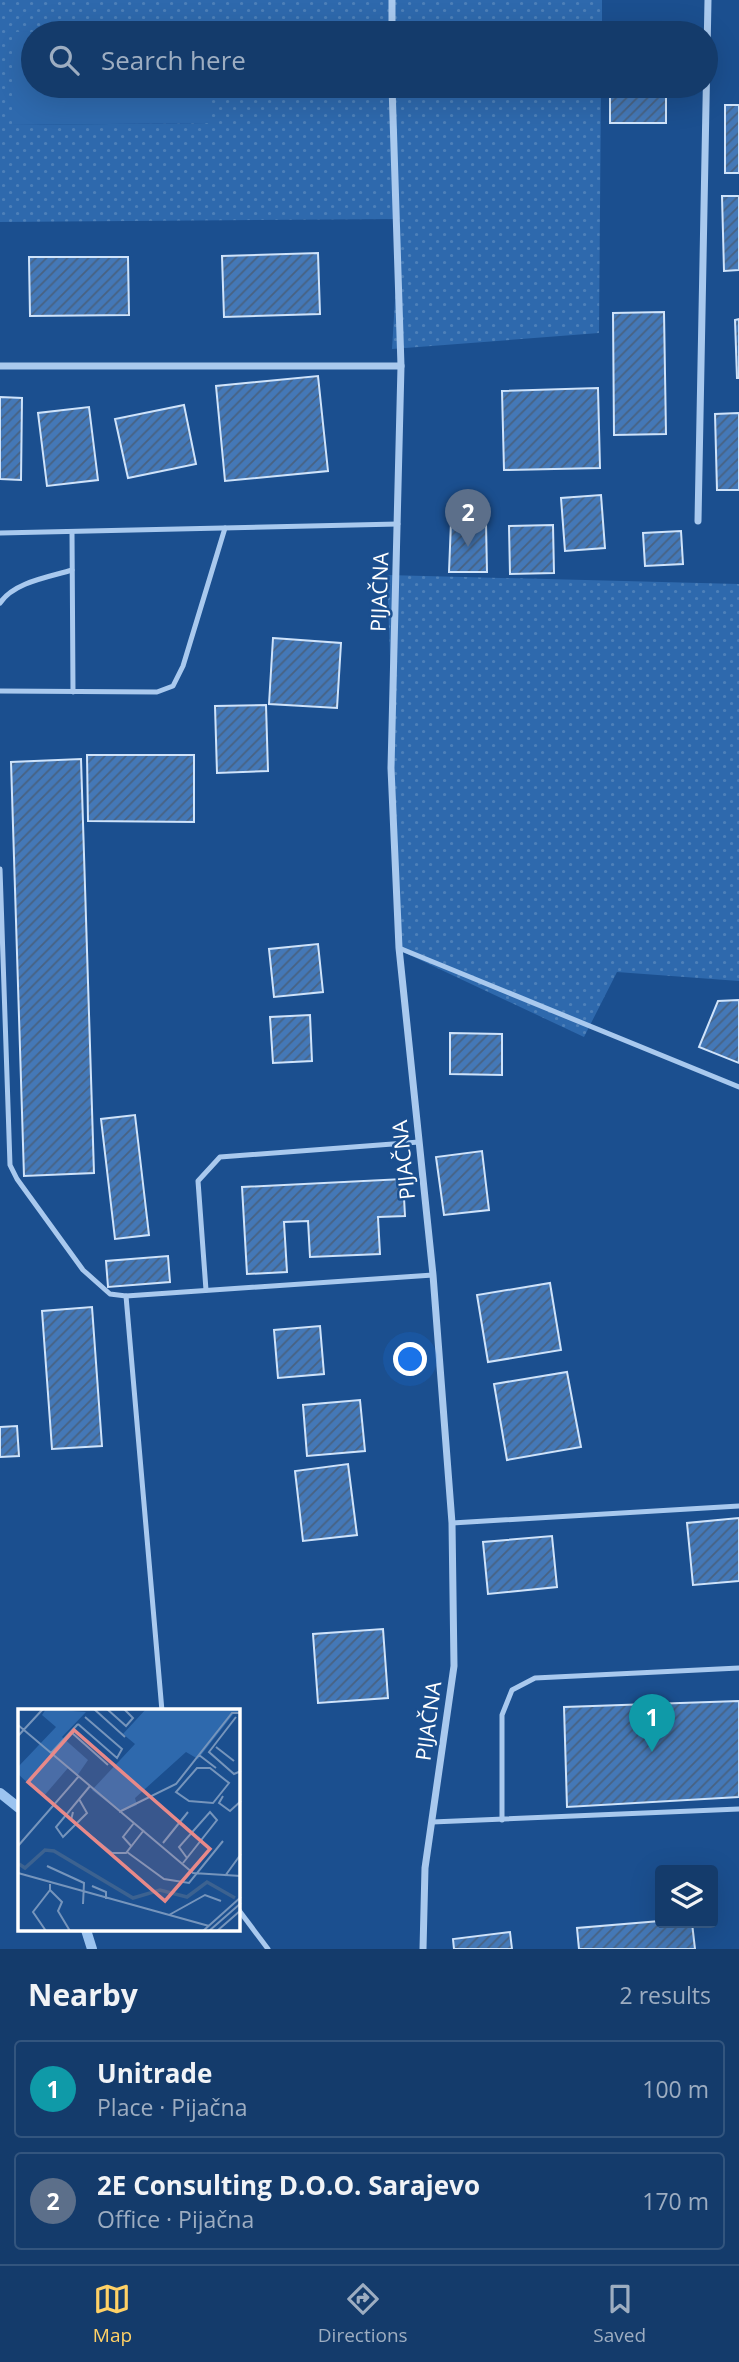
<!DOCTYPE html>
<meta charset="utf-8">
<style>
:root{--surface:#143b6b;--page:#1d4271;--text:#f1f3f6;--muted:#9dadc1;--line:#33557e;--accent:#ffd166}
body{margin:0;font-family:"Open Sans",sans-serif;background:var(--page);color:var(--text)}
.controls{position:absolute;right:21px;bottom:21px;display:grid;overflow:hidden;border-radius:7px;box-shadow:0 7px 28px #0002}
.controls button{width:63px;height:63px;display:grid;place-items:center;padding:0;border:0;border-bottom:2px solid var(--line);background:var(--surface);color:var(--text);font:35px sans-serif}
.you{position:absolute;left:411px;top:1360px;width:24px;height:24px;margin:-18px;border:5px solid #fff;border-radius:50%;background:#1a73e8;box-shadow:0 0 0 10px #1a73e833}
.badge{display:grid;place-items:center;width:46px;height:46px;border-radius:50%;background:var(--accent);color:#fff;font-size:23px;font-weight:700}
.pin{position:absolute;translate:-50% -58px;filter:drop-shadow(0 2px 4px #0008)}
.pin::after{content:'';position:absolute;top:37px;width:24px;height:21px;background:inherit;clip-path:polygon(0 0,100% 0,50% 100%)}
.list{margin:0;padding:0;list-style:none}
h2{display:flex;justify-content:space-between;align-items:center;height:91px;margin:0;padding:0 28px;font-size:30px}
h2 small{font-size:23px;font-weight:400;color:var(--muted)}
.list li{display:grid;grid-template-columns:46px 1fr auto;gap:21px;align-items:center;box-sizing:border-box;height:98px;margin:0 14px 14px;padding:0 14px;border:2px solid var(--line);border-radius:7px}
.list b{display:block;font-size:26px;white-space:nowrap}
.list p{margin:0;font-size:23px;white-space:nowrap;color:var(--muted)}
.list em{font-size:23px;font-style:normal;color:var(--muted)}
.icon{flex:none;width:38px;height:38px;fill:none;stroke:currentColor;stroke-width:2;stroke-linecap:round;stroke-linejoin:round}
.map{position:relative;flex:none;width:739px;height:1949px;overflow:hidden}
.search{position:absolute;background:var(--surface);box-shadow:0 7px 28px #0002;left:21px;right:21px;top:21px;height:77px;display:flex;align-items:center;gap:18px;box-sizing:border-box;padding:0 24px;border-radius:38px;color:var(--muted);font-size:26px}
.sheet{height:315px;background:var(--surface)}
nav{display:flex;justify-content:space-around;align-items:center;box-sizing:border-box;height:98px;border-top:2px solid var(--line);background:var(--surface);font-size:19px;color:var(--muted)}
nav a{display:grid;justify-items:center;gap:4px}
nav .on{color:var(--accent)}
.map>svg:first-child{display:block}
.green{fill:url(#green-dots)}
.pitch{fill:#2e69ad}
.lines{fill:none;stroke-linecap:round;stroke-linejoin:round}
.stream{stroke:#9cc4f0;stroke-width:10}
.building{fill:url(#building-hatch);stroke:#cfe3fa;stroke-width:2}
.service{stroke:#a9c9ee;stroke-width:5}
.minor{stroke:#a9c9ee;stroke-width:7}
.labels{text-anchor:middle;dominant-baseline:central;stroke-width:5;stroke-linejoin:round;paint-order:stroke}
.street-label{font-size:21px;fill:#fff;stroke:#1b4f8f}
.inset-river{fill:none;stroke:#3c6290;stroke-width:3.5}
.inset-road{fill:none;stroke:#7695bc;stroke-width:2}
.view{fill:#e88989;fill-opacity:0.15;stroke:#e88989;stroke-width:3.5}
.inset-edge{fill:none;stroke:#fff;stroke-width:3.5}
</style>
<div class="map">
<svg width="739" height="1949" viewBox="0 0 739 1949">
<defs>
<pattern id="green-dots" width="8" height="8" patternUnits="userSpaceOnUse" patternTransform="scale(1.75)"><rect width="8" height="8" fill="#2e69ad"/><path d="M2 2h.1M6 6h.1" fill="none" stroke="#4d80b9" stroke-width="1.8" stroke-linecap="round"/></pattern>
<pattern id="building-hatch" width="6" height="6" patternUnits="userSpaceOnUse" patternTransform="scale(1.75)"><rect width="6" height="6" fill="#4478b7"/><path d="M-1 1l2-2M0 6l6-6M5 7l2-2" fill="none" stroke="#486282"/></pattern>
</defs>
<rect width="100%" height="100%" fill="#1b4f8f"/>
<g class="green">
<path d="M 0,0 L 602,0 L 602,33 L 12,32 L 13,125 L 209,123 L 209,86 L 601,86 L 599,333 L 392,349 L 400,219 L 0,222 Z"/>
<path d="M 387,575 L 739,584 L 739,981 L 617,972 L 584,1037 L 401,951 Z"/>
</g>
<path class="pitch" d="M 208,30 L 208,33 L 33,33 L 33,86 L 209,86 L 209,123 L 12,125 L 12,32 Z"/>
<g class="lines">
<g class="stream">
<path d="M 0,1793 L 19,1808"/>
<path d="M 86,1930 L 92,1949"/>
</g>
</g>
<g class="building">
<rect x="610" y="86" width="56" height="37"/>
<rect x="725" y="105" width="14" height="68"/>
<path d="M 722,196 L 739,196 L 739,270 L 724,271 Z"/>
<path d="M 318,253 L 320,314 L 224,317 L 222,256 Z"/>
<path d="M 29,257 L 128,257 L 129,315 L 30,316 Z"/>
<path d="M 664,312 L 666,434 L 614,435 L 613,313 Z"/>
<path d="M 739,319 L 739,378 L 737,378 L 735,320 Z"/>
<path d="M 318,376 L 328,471 L 225,481 L 216,386 Z"/>
<path d="M 598,388 L 600,468 L 504,470 L 502,391 Z"/>
<path d="M 0,397 L 22,398 L 21,480 L 0,479 Z"/>
<path d="M 184,405 L 196,464 L 128,478 L 115,419 Z"/>
<path d="M 89,407 L 98,480 L 47,486 L 38,413 Z"/>
<path d="M 739,413 L 739,490 L 717,490 L 715,414 Z"/>
<path d="M 601,495 L 605,548 L 565,551 L 561,498 Z"/>
<path d="M 451,522 L 486,523 L 487,572 L 449,572 Z"/>
<path d="M 553,525 L 554,573 L 510,574 L 509,526 Z"/>
<path d="M 681,531 L 683,564 L 645,566 L 643,533 Z"/>
<path d="M 273,638 L 341,643 L 337,708 L 269,704 Z"/>
<path d="M 266,705 L 268,771 L 217,773 L 215,706 Z"/>
<path d="M 87,755 L 194,755 L 194,822 L 88,821 Z"/>
<path d="M 81,759 L 94,1173 L 24,1176 L 11,762 Z"/>
<path d="M 318,944 L 323,992 L 274,997 L 269,949 Z"/>
<path d="M 739,1000 L 739,1063 L 699,1047 L 718,1001 Z"/>
<path d="M 310,1015 L 312,1061 L 273,1063 L 270,1017 Z"/>
<path d="M 450,1033 L 502,1034 L 502,1075 L 450,1074 Z"/>
<path d="M 135,1115 L 149,1235 L 115,1239 L 101,1119 Z"/>
<path d="M 482,1151 L 489,1210 L 444,1215 L 436,1157 Z"/>
<path d="M 403,1179 L 405,1216 L 378,1217 L 380,1254 L 310,1257 L 308,1221 L 284,1222 L 287,1272 L 247,1274 L 242,1187 Z"/>
<path d="M 168,1256 L 170,1282 L 108,1287 L 106,1261 Z"/>
<path d="M 550,1283 L 561,1350 L 488,1362 L 477,1295 Z"/>
<path d="M 92,1307 L 102,1446 L 52,1449 L 42,1311 Z"/>
<path d="M 320,1326 L 324,1374 L 278,1378 L 274,1330 Z"/>
<path d="M 567,1372 L 581,1447 L 507,1460 L 494,1384 Z"/>
<path d="M 360,1400 L 365,1451 L 307,1456 L 303,1405 Z"/>
<path d="M 17,1426 L 19,1456 L 0,1457 L 0,1427 Z"/>
<path d="M 348,1464 L 357,1535 L 303,1541 L 295,1471 Z"/>
<path d="M 739,1518 L 739,1581 L 693,1585 L 687,1523 Z"/>
<path d="M 552,1536 L 557,1587 L 488,1594 L 483,1542 Z"/>
<path d="M 383,1629 L 388,1698 L 318,1703 L 313,1634 Z"/>
<path d="M 739,1701 L 739,1797 L 567,1807 L 564,1707 Z"/>
<path d="M 660,1921 L 692,1923 L 695,1949 L 579,1949 L 577,1928 Z"/>
<path d="M 510,1932 L 512,1949 L 454,1949 L 453,1939 Z"/>
</g>
<g class="lines">
<g class="service">
<path d="M 72,532 L 73,692"/>
<path d="M 0,533 L 398,524"/>
<path d="M 0,603 C 14,582 49,577 72,570"/>
<path d="M 0,691 L 157,692 L 173,686 L 183,666 L 225,528"/>
<path d="M 0,869 L 10,1165 L 17,1179 L 83,1270 L 110,1294 L 126,1296 L 433,1275"/>
<path d="M 399,948 L 739,1087"/>
<path d="M 206,1290 L 198,1181 L 220,1157 L 419,1142"/>
<path d="M 126,1296 L 162,1711"/>
<path d="M 452,1523 L 739,1506"/>
<path d="M 502,1820 L 502,1715 L 512,1690 L 535,1678 L 739,1668"/>
<path d="M 432,1822 L 739,1809"/>
<path d="M 238,1909 L 268,1949"/>
</g>
<g class="minor">
<path d="M 392,33 L 392,0"/>
<path d="M 392,86 L 401,366 L 391,768 L 399,948 L 433,1275 L 452,1523 L 454,1666 L 425,1868 L 423,1949"/>
<path d="M 0,366 L 401,366"/>
<path d="M 698,521 L 708,0"/>
</g>
</g>
<g class="labels">
<g class="street-label">
<text transform="translate(379 592) rotate(-88)">PIJAČNA</text>
<text transform="translate(403 1160) rotate(-96)">PIJAČNA</text>
<text transform="translate(428 1721) rotate(-82)">PIJAČNA</text>
</g>
</g>
<g transform="translate(18 1709)">
<rect width="222" height="222" fill="#1b4f8f"/>
<path d="M 28,0 L 68,3 L 44,28 L 70,51 L 59,67 L 50,59 L 25,88 L 0,65 L 0,58 L 38,18 L 24,6 ZM 128,0 L 222,0 L 222,6 L 217,3 L 180,50 L 168,43 L 117,89 L 119,96 L 102,103 L 74,81 L 117,35 L 105,25 Z" fill="#2e69ad"/>
<path class="inset-river" d="M 1,155 L 7,159 L 27,141 L 36,142 L 115,189 L 142,181 L 169,188 L 189,173 L 217,189"/>
<path class="inset-road" d="M 76,0 L 107,28M 89,0 L 108,17 L 115,9 L 106,0M 218,8 L 191,43 L 216,65 L 223,62M 60,15 L 99,49 L 104,40 L 67,8M 0,16 L 175,164 L 223,167M 53,23 L 90,56M 0,27 L 25,0M 198,38 L 216,52M 33,44 L 60,15M 181,46 L 198,59M 179,59 L 192,59 L 211,74 L 195,94 L 171,92 L 158,83 ZM 205,87 L 201,94 L 212,102 L 223,92M 61,90 L 69,104 L 45,128 L 38,118 L 72,77M 55,103 L 53,111 L 94,144 L 108,144 L 126,121M 101,103 L 158,75 L 214,4 L 223,4M 145,134 L 170,103M 0,137 L 61,67M 114,138 L 105,128 L 116,114M 109,143 L 146,170 L 171,174 L 205,132M 165,154 L 169,149 L 199,111 L 192,103 L 161,138 L 169,149M 29,157 L 66,174 L 65,195M 0,164 L 191,217M 207,167 L 223,145M 74,177 L 88,183 L 88,190M 32,181 L 44,193 L 40,202 L 52,222M 151,206 L 187,186 L 203,192M 28,222 L 15,203 L 32,181 L 32,175M 185,222 L 223,188M 191,222 L 223,194M 199,222 L 223,201"/>
<path class="view" d="M 56,21 L 192,140 L 147,192 L 10,73 Z"/>
<rect width="222" height="222" class="inset-edge"/>
</g>
</svg>
<div class="controls">
<button><svg class="icon" aria-label="layers" viewBox="0 0 24 24"><path d="M12 4l9 5-9 5-9-5zM3 14l9 5 9-5"/></svg></button>
</div>
<div class="you"></div>
<div class="pin badge" style="left:652px;top:1752px;background:#0f9aa8">1</div>
<div class="pin badge" style="left:468px;top:547px;background:#5c6f8a">2</div>
<div class="search"><svg class="icon" aria-label="search" viewBox="0 0 24 24"><circle cx="10" cy="10" r="6"/><path d="M15 15l6 6"/></svg>Search here</div>
</div>
<section class="sheet">
<h2>Nearby<small>2 results</small></h2>
<ul class="list">
<li><span class="badge" style="background:#0f9aa8">1</span><div><b>Unitrade</b><p>Place · Pijačna</p></div><em>100 m</em></li>
<li><span class="badge" style="background:#5c6f8a">2</span><div><b>2E Consulting D.O.O. Sarajevo</b><p>Office · Pijačna</p></div><em>170 m</em></li>
</ul>
</section>
<nav>
<a class="on"><svg class="icon" aria-label="map" viewBox="0 0 24 24"><path d="M3 6l6-2 6 2 6-2v14l-6 2-6-2-6 2zM9 4v14M15 6v14"/></svg>Map</a>
<a><svg class="icon" aria-label="directions" viewBox="0 0 24 24"><path d="M12 3l9 9-9 9-9-9zM9 14v-3h6M13 9l2 2-2 2"/></svg>Directions</a>
<a><svg class="icon" aria-label="saved" viewBox="0 0 24 24"><path d="M7 4h10v16l-5-4-5 4z"/></svg>Saved</a>
</nav>
